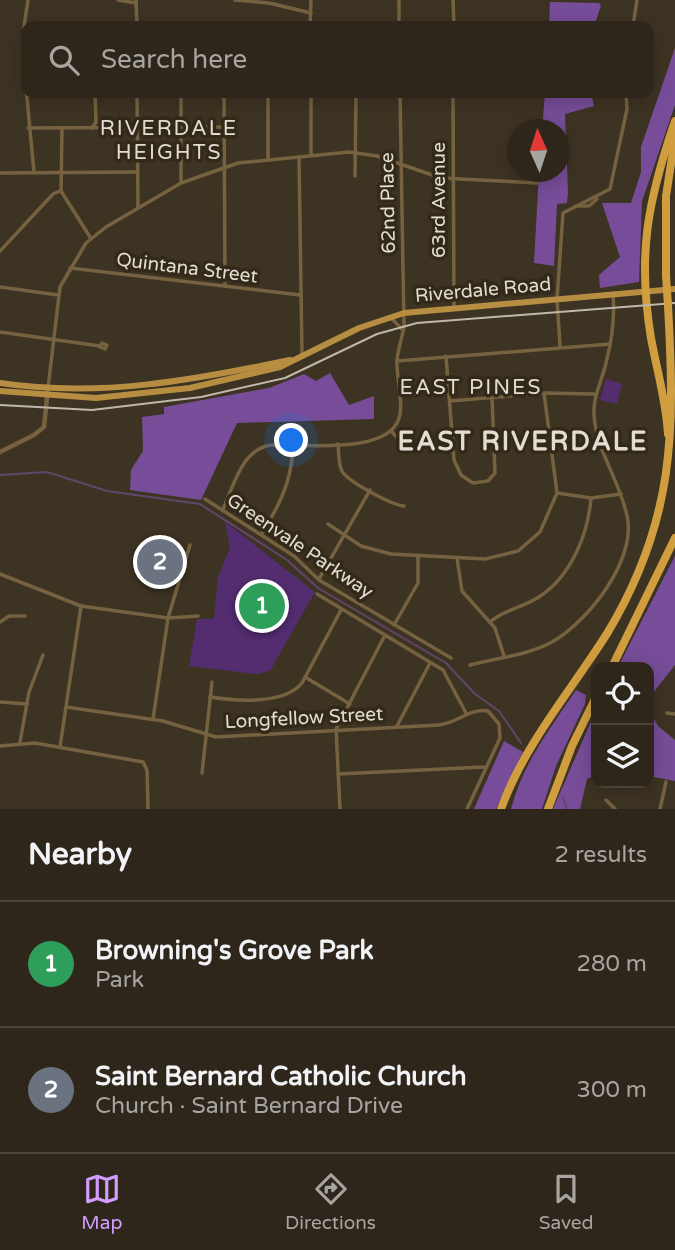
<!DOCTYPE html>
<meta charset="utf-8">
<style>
:root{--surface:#2e261a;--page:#3a3227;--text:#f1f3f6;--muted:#a7a5a2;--line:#494339;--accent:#d19dfe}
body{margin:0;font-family:"Varela Round",sans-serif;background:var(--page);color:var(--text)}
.controls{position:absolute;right:21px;bottom:21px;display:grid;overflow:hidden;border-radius:14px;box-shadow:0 4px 18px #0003}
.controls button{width:63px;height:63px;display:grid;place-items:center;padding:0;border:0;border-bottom:2px solid var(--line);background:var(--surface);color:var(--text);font:35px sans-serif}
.compass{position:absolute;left:507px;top:119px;width:63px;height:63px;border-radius:50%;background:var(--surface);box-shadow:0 4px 18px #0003;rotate:357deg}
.you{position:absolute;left:292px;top:441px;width:24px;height:24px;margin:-18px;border:5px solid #fff;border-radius:50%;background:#1a73e8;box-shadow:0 0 0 10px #1a73e833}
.badge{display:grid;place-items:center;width:46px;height:46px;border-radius:50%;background:var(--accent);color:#fff;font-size:23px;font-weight:700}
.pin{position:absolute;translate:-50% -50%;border:4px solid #fff;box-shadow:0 2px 7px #0006}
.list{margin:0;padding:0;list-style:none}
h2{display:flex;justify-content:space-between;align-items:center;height:91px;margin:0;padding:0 28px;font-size:30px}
h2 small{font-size:23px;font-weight:400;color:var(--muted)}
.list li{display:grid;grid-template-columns:46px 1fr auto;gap:21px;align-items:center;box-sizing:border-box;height:126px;padding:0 28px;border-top:2px solid var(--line)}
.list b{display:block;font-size:26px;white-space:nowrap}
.list p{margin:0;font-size:23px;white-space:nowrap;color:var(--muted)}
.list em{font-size:23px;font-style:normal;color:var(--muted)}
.icon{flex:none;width:38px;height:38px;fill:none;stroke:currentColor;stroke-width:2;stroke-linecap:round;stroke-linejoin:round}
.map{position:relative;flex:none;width:675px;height:809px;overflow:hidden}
.search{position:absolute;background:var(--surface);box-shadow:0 4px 18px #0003;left:21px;right:21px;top:21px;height:77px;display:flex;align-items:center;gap:18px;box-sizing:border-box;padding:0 24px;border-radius:14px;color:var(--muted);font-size:26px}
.sheet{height:343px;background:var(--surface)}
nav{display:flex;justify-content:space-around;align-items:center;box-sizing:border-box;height:98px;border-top:2px solid var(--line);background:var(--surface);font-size:19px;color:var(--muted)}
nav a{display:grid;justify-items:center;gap:4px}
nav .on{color:var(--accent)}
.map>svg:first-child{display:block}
.green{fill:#532d70}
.forest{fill:#774d99}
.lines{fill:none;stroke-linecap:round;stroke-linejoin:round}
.stream{stroke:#60466a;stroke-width:2}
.minor{stroke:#766240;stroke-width:3.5}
.tertiary{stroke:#766240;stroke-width:4.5}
.primary{stroke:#b78d41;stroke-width:6}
.motorway{stroke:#d09e3f;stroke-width:8}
.tram{stroke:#beb7ab;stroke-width:2}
.motorway-bridge{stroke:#d09e3f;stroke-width:8}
.labels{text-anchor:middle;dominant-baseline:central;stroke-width:7;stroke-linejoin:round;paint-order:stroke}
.street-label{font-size:19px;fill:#e2dcd2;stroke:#322919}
.neighbourhood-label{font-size:21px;letter-spacing:2px;fill:#e2dcd2;stroke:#322919}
.district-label{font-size:26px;font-weight:bold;letter-spacing:2px;fill:#e2dcd2;stroke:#322919}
</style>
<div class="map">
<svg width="675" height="809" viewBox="0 0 675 809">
<rect width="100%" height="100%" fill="#3d3323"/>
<g class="green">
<path d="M 606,379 L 622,384 L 617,404 L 600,400 Z"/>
<path d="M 225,522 L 315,592 L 270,671 L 257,674 L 189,666 L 197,619 L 214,619 L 218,578 L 230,547 Z"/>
</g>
<g class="forest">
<path d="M 550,2 L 599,3 L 601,6 L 594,26 L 549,26 Z"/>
<path d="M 675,48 L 675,105 L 642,201 L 639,282 L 600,288 L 599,275 L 620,257 L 602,203 L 631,203 L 641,172 L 641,147 Z"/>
<path d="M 545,93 L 591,93 L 594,106 L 565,114 L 568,192 L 567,203 L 557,204 L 554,266 L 534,263 L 539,172 L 560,172 L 560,130 L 542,129 Z"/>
<path d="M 330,373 L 349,405 L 374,396 L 374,419 L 237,423 L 201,500 L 130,490 L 131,470 L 143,451 L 142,417 L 164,414 L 164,407 L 269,388 L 304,374 L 316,381 Z"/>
<path d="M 675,556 L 675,665 L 653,693 L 649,709 L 658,726 L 675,740 L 675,781 L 649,776 L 649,667 L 618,667 Z"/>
<path d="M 576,690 L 586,695 L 585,704 L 556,766 L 542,809 L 511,809 C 523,763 550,729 576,690 Z"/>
<path d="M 596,710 L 596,775 L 587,779 L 580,809 L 553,809 Z"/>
<path d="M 504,741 L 523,752 L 496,809 L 474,809 Z"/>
</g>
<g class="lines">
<g class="stream">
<path d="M 0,475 L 47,472 L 107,491 L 200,504 L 287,560 L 318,588 L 446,663 L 475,694 L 499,711 L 521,743"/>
<path d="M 563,798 L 567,809"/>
</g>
<g class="minor">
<path d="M 28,0 L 24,26 L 25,77 L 34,172"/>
<path d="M 118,0 L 136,3"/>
<path d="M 136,0 L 137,26"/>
<path d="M 235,0 L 269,3 L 311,13"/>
<path d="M 453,0 L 454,26"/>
<path d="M 310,26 L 311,0"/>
<path d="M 399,26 L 399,0"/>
<path d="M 633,26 L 637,0"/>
<path d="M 137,93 L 138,207"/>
<path d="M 224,93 L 225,286"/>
<path d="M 268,93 L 268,159"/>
<path d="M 311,93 L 311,155"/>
<path d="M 453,93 L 454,307"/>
<path d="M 28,128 L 224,127"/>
<path d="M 92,128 L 96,122 L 95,93"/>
<path d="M 62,129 L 61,191 L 90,237"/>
<path d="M 299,157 L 302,355"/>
<path d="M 0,173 L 138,172"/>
<path d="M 355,176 L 356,93"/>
<path d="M 181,183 L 181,93"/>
<path d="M 576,206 L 589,206 L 597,199"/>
<path d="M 0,251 L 53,194 L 60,191"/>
<path d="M 70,268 L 300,295"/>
<path d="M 0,287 L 58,295"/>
<path d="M 390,317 L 403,330"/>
<path d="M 0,332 L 100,346"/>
<path d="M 102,343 L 107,345 L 105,349 L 100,347 Z"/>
<path d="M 560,346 L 557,299 L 563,213 L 610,189 L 627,109 L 626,93"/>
<path d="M 446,356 L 454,460 L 461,475 L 473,483 L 488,481 L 495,473 L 492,398"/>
<path d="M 397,361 L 610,344"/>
<path d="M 48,388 L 60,287 L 86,243 L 106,227 L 181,183 L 238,163 L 349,152 L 377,156 L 441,178 L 537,183"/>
<path d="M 450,401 L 544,393 L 594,394"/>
<path d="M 392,432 L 404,445"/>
<path d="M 338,444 C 339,452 338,464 342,471 C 348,482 392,505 404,506"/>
<path d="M 557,493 L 591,498 L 621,494"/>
<path d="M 205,499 L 294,556 L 319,580 L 451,658"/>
<path d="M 223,509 C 234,485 242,449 271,445 C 303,444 394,456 400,414 C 403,396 396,378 397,360 C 398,349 402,338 404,327 L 400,93"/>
<path d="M 328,524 L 361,546 L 391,554 L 485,559 L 518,551 L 540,532 L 557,493 L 544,393"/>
<path d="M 262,533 C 284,499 295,471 293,430"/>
<path d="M 457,558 L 462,591 L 495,628 L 504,656"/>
<path d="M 0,574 L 81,606 L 168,618 L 198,616"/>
<path d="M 319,579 L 370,490"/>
<path d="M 317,594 L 443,670 L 466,713"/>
<path d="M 0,622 L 9,616 L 25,616"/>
<path d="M 490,622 C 505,609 522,608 539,597 C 571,576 588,535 591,498"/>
<path d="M 394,625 L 418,583 L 418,557"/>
<path d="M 470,665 C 496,658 529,655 552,642 C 589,621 637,559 627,516 C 620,481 596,450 594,415 C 593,396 602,381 606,363 C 612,340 615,318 613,295"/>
<path d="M 305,677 L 350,704"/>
<path d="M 210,697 C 236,701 284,705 302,683 L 341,610"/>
<path d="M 0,702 L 27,704"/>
<path d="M 66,707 L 163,721 L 216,737 L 439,725 C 458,723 469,708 488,711 L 499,724 L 500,738 L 467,809"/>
<path d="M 667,713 L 675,714"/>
<path d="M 153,719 L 168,618 L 190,545"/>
<path d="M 397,726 L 430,663"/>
<path d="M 20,742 L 29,692 L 43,655"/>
<path d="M 0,746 L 35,743 L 143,762 L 147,770 L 148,809"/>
<path d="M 60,747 L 81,606"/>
<path d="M 202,773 L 212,682"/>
<path d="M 338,774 L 484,767"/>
<path d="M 606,800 L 615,809"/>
<path d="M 340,809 L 336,729 L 385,635"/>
<path d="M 660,809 L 666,782"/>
</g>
<path class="tertiary" d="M 0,452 L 34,435 L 44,427 L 48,388"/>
<g class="primary">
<path d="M 0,383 C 99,398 193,380 290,360"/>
<path d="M 0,391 L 96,398 L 190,388 L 280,367 L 359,328 L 404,313 L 675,289"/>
</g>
<g class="motorway">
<path d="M 666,275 L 666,196 L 675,138"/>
<path d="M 668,434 C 666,400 657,371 651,338 C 637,254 648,200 675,121"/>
<path d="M 612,667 L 675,538"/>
<path d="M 501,809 C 525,743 571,691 608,632 C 675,520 675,432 668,306"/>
<path d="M 548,809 L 572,746 L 596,697"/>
</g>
<path class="tram" d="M 0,405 L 92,410 L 201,397 L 285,378 L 377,334 L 417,323 L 675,303"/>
<path class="motorway-bridge" d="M 666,275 L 668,306"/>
</g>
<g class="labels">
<g class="street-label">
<text transform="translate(439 200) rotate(-90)">63rd Avenue</text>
<text transform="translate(388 203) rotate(-91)">62nd Place</text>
<text transform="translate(187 268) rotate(7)">Quintana Street</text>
<text transform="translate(483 290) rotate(-5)">Riverdale Road</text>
<text transform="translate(300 546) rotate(34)">Greenvale Parkway</text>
<text transform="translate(304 718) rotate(-3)">Longfellow Street</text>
</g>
<g class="neighbourhood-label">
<text x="169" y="128">RIVERDALE<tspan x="169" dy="24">HEIGHTS</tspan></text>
<text x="471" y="387">EAST PINES</text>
</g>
<g class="district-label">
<text x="523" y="441">EAST RIVERDALE</text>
</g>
</g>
</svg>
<div class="controls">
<button><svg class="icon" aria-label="locate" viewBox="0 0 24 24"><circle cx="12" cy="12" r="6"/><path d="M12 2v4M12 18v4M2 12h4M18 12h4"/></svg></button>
<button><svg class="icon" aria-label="layers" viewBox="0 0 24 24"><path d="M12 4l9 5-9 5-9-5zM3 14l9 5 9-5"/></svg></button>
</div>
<svg class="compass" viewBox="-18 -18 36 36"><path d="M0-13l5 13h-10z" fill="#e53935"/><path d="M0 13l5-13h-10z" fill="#a7a5a2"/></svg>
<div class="you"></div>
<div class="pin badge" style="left:262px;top:606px;background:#2e9e5b">1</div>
<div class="pin badge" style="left:160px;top:562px;background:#6b7280">2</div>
<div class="search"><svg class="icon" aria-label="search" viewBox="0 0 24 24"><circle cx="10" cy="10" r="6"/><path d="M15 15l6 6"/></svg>Search here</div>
</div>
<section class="sheet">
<h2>Nearby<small>2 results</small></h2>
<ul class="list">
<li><span class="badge" style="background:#2e9e5b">1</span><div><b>Browning's Grove Park</b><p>Park</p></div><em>280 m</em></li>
<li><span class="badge" style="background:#6b7280">2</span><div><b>Saint Bernard Catholic Church</b><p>Church · Saint Bernard Drive</p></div><em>300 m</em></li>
</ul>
</section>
<nav>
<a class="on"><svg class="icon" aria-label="map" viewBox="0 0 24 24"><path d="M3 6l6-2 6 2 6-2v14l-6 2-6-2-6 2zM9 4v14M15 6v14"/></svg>Map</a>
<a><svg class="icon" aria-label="directions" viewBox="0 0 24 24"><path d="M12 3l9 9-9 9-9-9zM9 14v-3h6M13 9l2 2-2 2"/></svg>Directions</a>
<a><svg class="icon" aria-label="saved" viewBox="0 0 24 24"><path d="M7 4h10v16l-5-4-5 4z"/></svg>Saved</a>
</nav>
